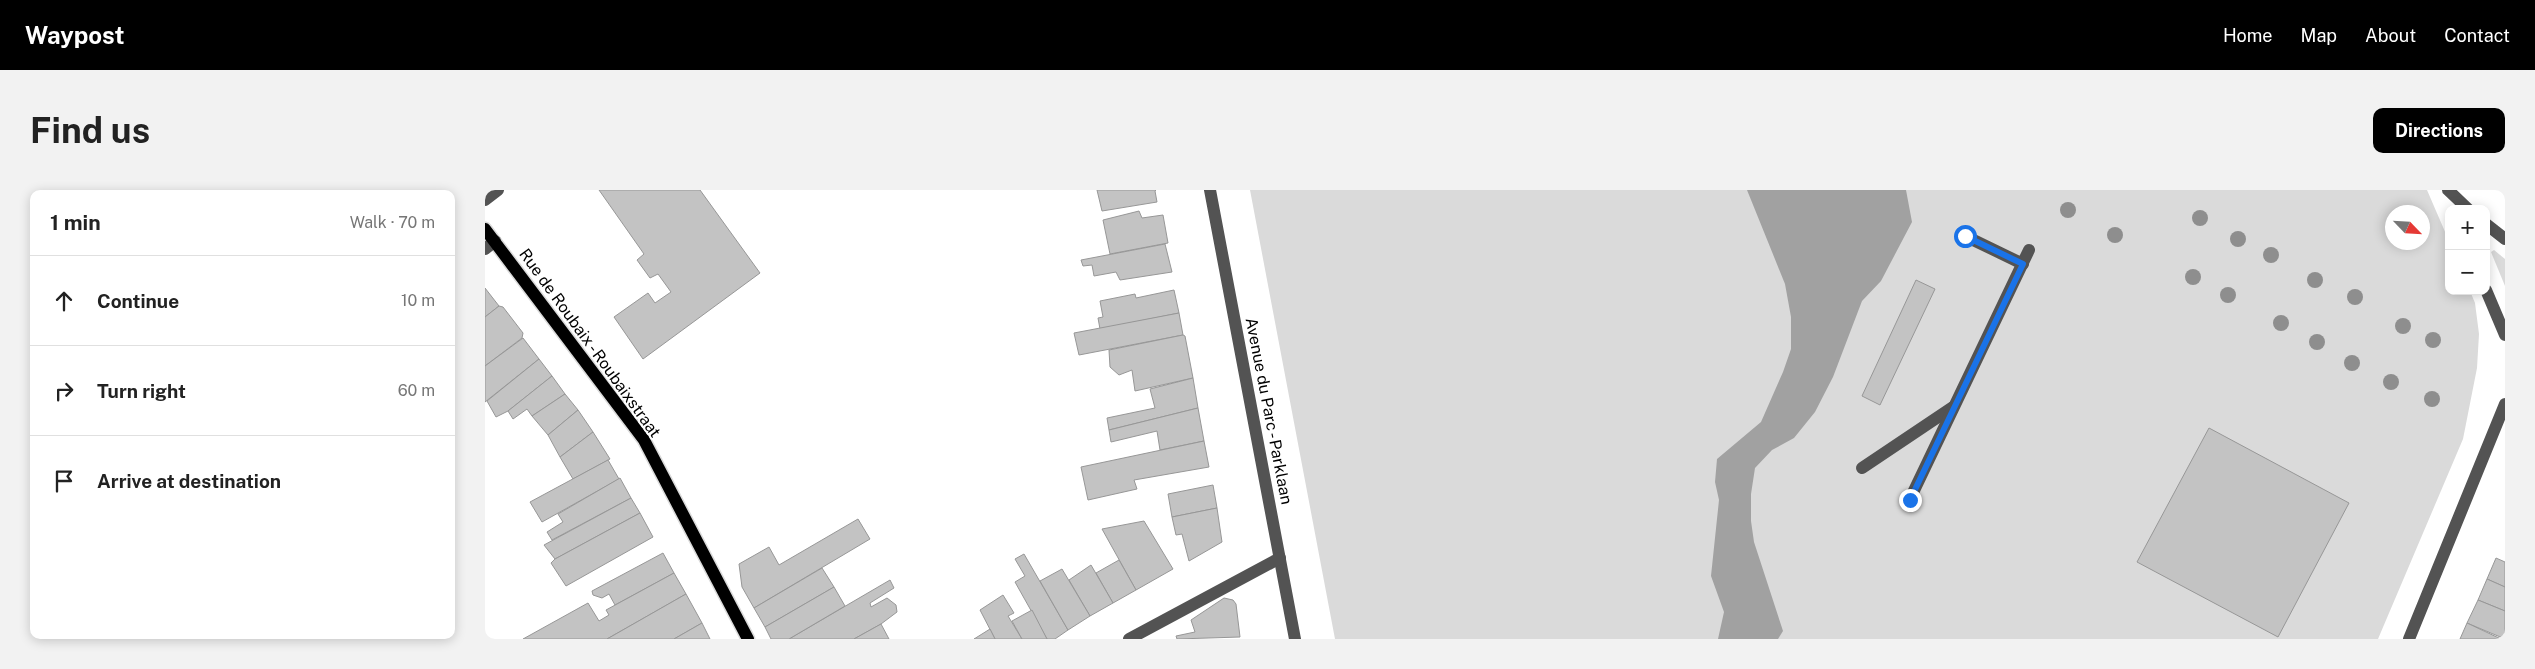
<!DOCTYPE html>
<meta charset="utf-8">
<style>
:root{--surface:#fff;--page:#f2f2f2;--text:#222;--muted:#767676;--line:#e0e0e0;--accent:#000}
body{margin:0;font-family:"Public Sans",sans-serif;background:var(--page);color:var(--text)}
.controls{position:absolute;right:15px;top:15px;display:grid;overflow:hidden;border-radius:10px;box-shadow:0 2px 12px #0003}
.controls button{width:45px;height:45px;display:grid;place-items:center;padding:0;border:0;border-bottom:1px solid var(--line);background:var(--surface);color:var(--text);font:25px sans-serif}
.compass{position:absolute;left:1900px;top:15px;width:45px;height:45px;border-radius:50%;background:var(--surface);box-shadow:0 2px 12px #0003;rotate:115deg}
.stop{position:absolute;width:15px;height:15px;margin:-11px;border:4px solid #1a73e8;border-radius:50%;background:#fff}
.stop.end{background:#1a73e8;border-color:#fff;box-shadow:0 1px 5px #0008}
.list{margin:0;padding:0;list-style:none}
h2{display:flex;justify-content:space-between;align-items:center;height:65px;margin:0;padding:0 20px;font-size:21px}
h2 small{font-size:16px;font-weight:400;color:var(--muted)}
.list li{display:grid;grid-template-columns:32px 1fr auto;gap:15px;align-items:center;box-sizing:border-box;height:90px;padding:0 20px;border-top:1px solid var(--line)}
.list b{display:block;font-size:19px;white-space:nowrap}
.list em{font-size:16px;font-style:normal;color:var(--muted)}
.icon{flex:none;width:28px;height:28px;fill:none;stroke:currentColor;stroke-width:2;stroke-linecap:round;stroke-linejoin:round}
.map{position:relative;flex:none;width:2020px;height:449px;overflow:hidden;border-radius:10px}
header{display:flex;align-items:center;gap:30px;box-sizing:border-box;height:70px;padding:0 25px;background:var(--accent);color:#fff}
header strong{font-size:24px}
nav{display:flex;gap:28px;margin-inline-start:auto;font-size:18px}
.intro{display:flex;align-items:center;justify-content:space-between;box-sizing:border-box;height:120px;padding:0 30px}
h1{margin:0;font-size:35px}
.button{padding:12px 22px;border-radius:10px;background:var(--accent);color:#fff;font-size:18px;font-weight:700}
main{display:flex;gap:30px;padding:0 30px}
aside{flex:1;background:var(--surface);border-radius:10px;box-shadow:0 2px 12px #0003}
.map>svg:first-child{display:block}
.green{fill:#dadada;fill-rule:evenodd}
.water{fill:#a1a1a1}
.building{fill:#c3c3c3;stroke:#979797}
.lines{fill:none;stroke-linecap:round;stroke-linejoin:round}
.major-casing{stroke:#dbdbdb;stroke-width:15}
.minor{stroke:#535353;stroke-width:12}
.major{stroke:#000;stroke-width:12}
.tree{fill:#8e8e8e}
.route{stroke:#1a73e8;stroke-width:6}
.labels{text-anchor:middle;dominant-baseline:central;stroke-width:4;stroke-linejoin:round;paint-order:stroke}
.street-label{font-size:16px;fill:#000;stroke:#fff}
</style>
<header>
<strong>Waypost</strong>
<nav><a>Home</a><a>Map</a><a>About</a><a>Contact</a></nav>
</header>
<div class="intro"><h1>Find us</h1><a class="button">Directions</a></div>
<main>
<aside>
<h2>1 min<small>Walk · 70 m</small></h2>
<ul class="list">
<li><svg class="icon" aria-label="ahead" viewBox="0 0 24 24"><path d="M12 20V5M6 11l6-6 6 6"/></svg><div><b>Continue</b></div><em>10 m</em></li>
<li><svg class="icon" aria-label="right" viewBox="0 0 24 24"><path d="M7 20v-9h11M14 6l5 5-5 5"/></svg><div><b>Turn right</b></div><em>60 m</em></li>
<li><svg class="icon" aria-label="arrive" viewBox="0 0 24 24"><path d="M6 21V4h12l-3 4 3 4H6"/></svg><div><b>Arrive at destination</b></div></li>
</ul>
</aside>
<div class="map">
<svg width="2020" height="449" viewBox="0 0 2020 449">
<rect width="100%" height="100%" fill="#fff"/>
<g class="green">
<path d="M 765,0 L 1942,0 L 1964,51 L 1964,101 L 1985,101 L 1990,113 L 1994,144 L 1992,178 L 1978,249 L 1893,449 L 850,449 ZM 1908,22 L 1938,22 L 1938,52 L 1908,52 Z"/>
<path d="M 2009,60 L 2020,69 L 2020,96 L 2006,62 Z"/>
</g>
<path class="water" d="M 1262,0 L 1421,0 L 1427,32 L 1396,91 L 1377,111 L 1348,187 L 1330,222 L 1309,248 L 1287,260 L 1270,278 L 1266,304 L 1266,331 L 1269,352 L 1298,441 L 1293,449 L 1233,449 L 1239,422 L 1226,386 L 1234,310 L 1230,292 L 1232,269 L 1276,232 L 1298,182 L 1306,159 L 1306,127 L 1300,94 Z"/>
<g class="building">
<path d="M 114,0 L 215,0 L 275,83 L 158,169 L 129,127 L 163,103 L 170,113 L 186,102 L 173,84 L 165,88 L 152,70 L 159,64 Z"/>
<path d="M 612,0 L 671,0 L 670,1 L 672,12 L 617,21 Z"/>
<path d="M 654,21 L 657,28 L 678,25 L 683,53 L 625,64 L 618,30 Z"/>
<path d="M 680,54 L 687,82 L 635,90 L 631,82 L 609,86 L 607,75 L 598,76 L 596,70 Z"/>
<path d="M 1431,90 L 1450,99 L 1395,215 L 1377,206 Z"/>
<path d="M 0,98 L 14,116 L 0,127 Z"/>
<path d="M 689,100 L 694,123 L 615,139 L 613,128 L 618,127 L 615,111 L 650,104 L 651,108 Z"/>
<path d="M 14,116 L 18,117 L 38,143 L 37,148 L 0,176 L 0,127 Z"/>
<path d="M 694,123 L 698,145 L 594,165 L 589,143 Z"/>
<path d="M 698,145 L 700,146 L 708,188 L 650,201 L 647,180 L 634,185 L 625,177 L 624,160 Z"/>
<path d="M 38,148 L 54,169 L 0,212 L 0,176 Z"/>
<path d="M 54,169 L 67,186 L 23,221 L 11,227 L 2,211 Z"/>
<path d="M 67,186 L 80,204 L 47,226 L 42,219 L 28,229 L 23,221 Z"/>
<path d="M 708,188 L 713,218 L 624,240 L 622,228 L 670,218 L 665,199 Z"/>
<path d="M 80,204 L 93,220 L 63,245 L 47,226 Z"/>
<path d="M 713,218 L 719,251 L 675,260 L 672,241 L 626,252 L 624,240 Z"/>
<path d="M 93,220 L 108,242 L 75,267 L 63,245 Z"/>
<path d="M 1724,238 L 1864,313 L 1793,447 L 1652,372 Z"/>
<path d="M 108,242 L 125,269 L 88,289 L 75,267 Z"/>
<path d="M 719,251 L 724,277 L 649,290 L 652,299 L 603,310 L 596,277 Z"/>
<path d="M 123,270 L 134,289 L 57,332 L 45,312 Z"/>
<path d="M 135,288 L 146,308 L 67,350 L 62,342 L 78,332 L 73,324 Z"/>
<path d="M 728,295 L 732,318 L 687,327 L 683,304 Z"/>
<path d="M 146,308 L 155,323 L 70,369 L 59,355 Z"/>
<path d="M 732,318 L 737,352 L 704,371 L 697,344 L 691,345 L 687,327 Z"/>
<path d="M 155,323 L 168,347 L 81,396 L 66,373 L 70,369 Z"/>
<path d="M 373,329 L 385,349 L 269,418 L 257,397 L 254,374 L 284,357 L 294,375 Z"/>
<path d="M 659,331 L 688,379 L 651,400 L 617,339 Z"/>
<path d="M 178,363 L 189,383 L 130,415 L 124,404 L 117,408 L 108,405 L 107,401 Z"/>
<path d="M 539,364 L 583,440 L 570,449 L 562,449 L 530,392 L 540,386 L 530,369 Z"/>
<path d="M 2011,368 L 2020,372 L 2020,397 L 2002,389 Z"/>
<path d="M 634,370 L 651,400 L 628,413 L 611,383 Z"/>
<path d="M 606,375 L 628,413 L 605,426 L 584,390 Z"/>
<path d="M 337,378 L 349,397 L 280,437 L 269,418 Z"/>
<path d="M 577,379 L 605,426 L 583,440 L 555,391 Z"/>
<path d="M 189,383 L 201,404 L 122,449 L 38,449 L 103,413 L 114,431 L 124,425 L 121,420 Z"/>
<path d="M 2002,389 L 2020,397 L 2020,421 L 1993,410 Z"/>
<path d="M 405,390 L 409,398 L 385,413 L 386,417 L 402,408 L 411,415 L 412,422 L 396,434 L 369,449 L 304,449 Z"/>
<path d="M 349,397 L 360,416 L 304,449 L 286,449 L 280,437 Z"/>
<path d="M 201,404 L 217,433 L 189,449 L 122,449 Z"/>
<path d="M 518,405 L 529,423 L 523,426 L 537,449 L 510,449 L 495,420 Z"/>
<path d="M 739,408 L 748,410 L 751,414 L 755,447 L 692,449 L 691,446 L 710,442 L 706,430 Z"/>
<path d="M 1993,410 L 2020,421 L 2020,449 L 1982,433 Z"/>
<path d="M 547,420 L 562,449 L 537,449 L 527,431 Z"/>
<path d="M 217,433 L 225,449 L 189,449 Z"/>
<path d="M 1982,433 L 2016,449 L 1975,449 Z"/>
<path d="M 396,434 L 404,449 L 369,449 Z"/>
<path d="M 505,439 L 510,449 L 489,449 Z"/>
</g>
<g class="lines">
<g class="major-casing">
<path id="major" d="M 0,39 L 159,250 L 263,449"/>
</g>
<g class="minor">
<path d="M 725,0 L 810,449"/>
<path d="M 1963,0 L 1983,19"/>
<path d="M 0,10 L 13,0"/>
<path d="M 2001,34 L 2020,49"/>
<path d="M 1480,46 L 1538,74"/>
<path d="M 0,59 L 10,51"/>
<path d="M 2001,100 L 2020,145"/>
<path d="M 1377,278 L 1468,217"/>
<path d="M 1425,309 L 1544,60"/>
<path d="M 644,449 L 795,368"/>
<path d="M 1924,449 L 2020,214"/>
</g>
<use href="#major" class="major"/>
</g>
<g class="tree">
<circle cx="1583" cy="20" r="8"/>
<circle cx="1715" cy="28" r="8"/>
<circle cx="1630" cy="45" r="8"/>
<circle cx="1753" cy="49" r="8"/>
<circle cx="1786" cy="65" r="8"/>
<circle cx="1708" cy="87" r="8"/>
<circle cx="1830" cy="90" r="8"/>
<circle cx="1743" cy="105" r="8"/>
<circle cx="1870" cy="107" r="8"/>
<circle cx="1796" cy="133" r="8"/>
<circle cx="1918" cy="136" r="8"/>
<circle cx="1948" cy="150" r="8"/>
<circle cx="1832" cy="152" r="8"/>
<circle cx="1867" cy="173" r="8"/>
<circle cx="1906" cy="192" r="8"/>
<circle cx="1947" cy="209" r="8"/>
</g>
<g class="lines">
<path class="route" d="M 1425,310 L 1538,74 L 1480,46"/>
</g>
<g class="labels">
<g class="street-label">
<text transform="translate(105 153) rotate(54)">Rue de Roubaix - Roubaixstraat</text>
<text transform="translate(784 221) rotate(79)">Avenue du Parc - Parklaan</text>
</g>
</g>
</svg>
<div class="controls">
<button>+</button>
<button>−</button>
</div>
<svg class="compass" viewBox="-18 -18 36 36"><path d="M0-13l5 13h-10z" fill="#e53935"/><path d="M0 13l5-13h-10z" fill="#767676"/></svg>
<div class="stop" style="left:1480px;top:46px"></div>
<div class="stop end" style="left:1425px;top:310px"></div>
</div>
</main>
